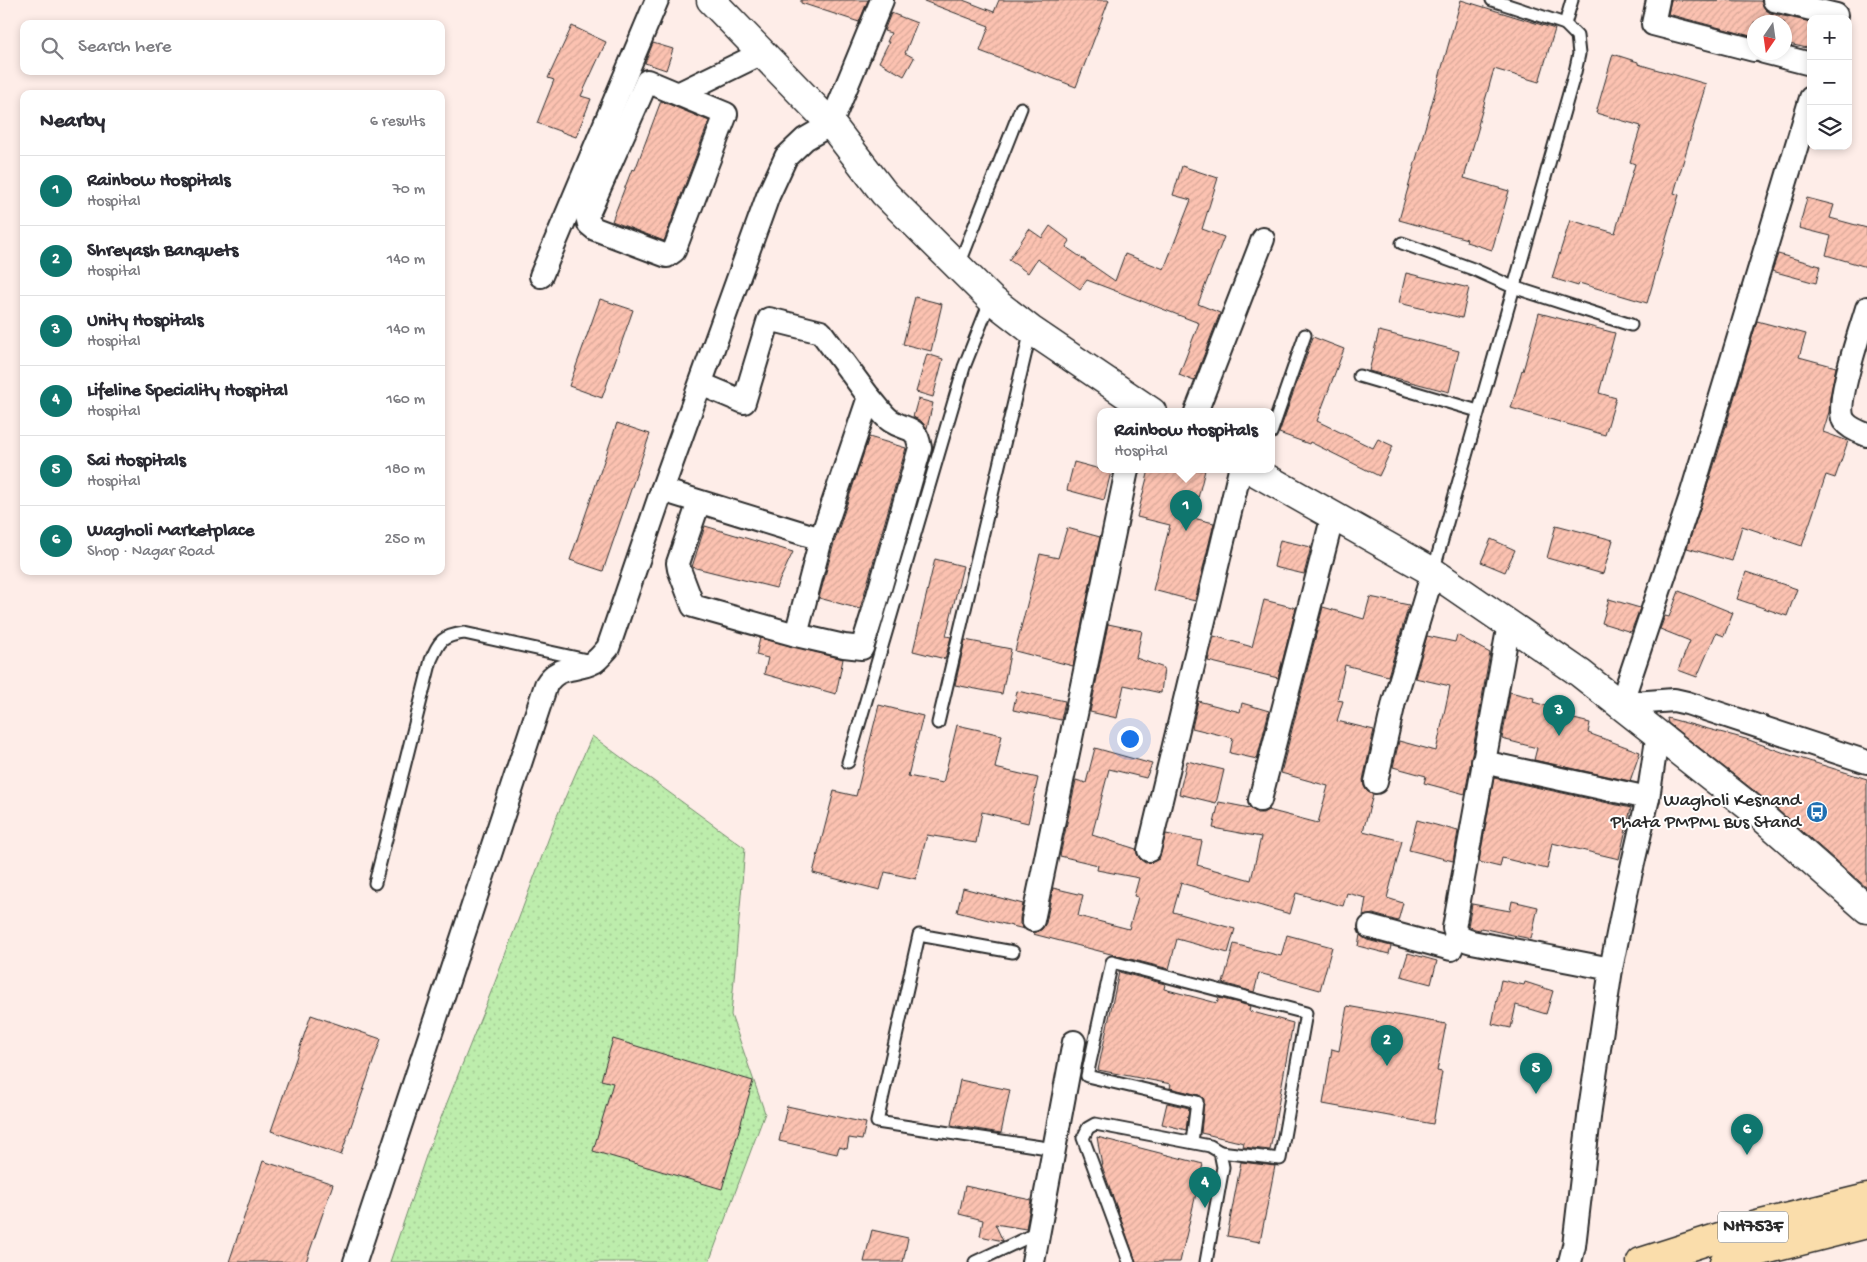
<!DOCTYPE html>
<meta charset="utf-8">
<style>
:root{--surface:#fff;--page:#f2f2f3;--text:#2b2b33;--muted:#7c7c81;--line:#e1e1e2;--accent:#0f766e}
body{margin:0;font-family:"Gochi Hand",sans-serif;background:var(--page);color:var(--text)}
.controls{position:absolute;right:15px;top:15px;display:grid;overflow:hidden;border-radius:10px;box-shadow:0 2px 8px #0003}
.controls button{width:45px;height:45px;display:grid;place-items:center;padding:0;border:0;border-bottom:1px solid var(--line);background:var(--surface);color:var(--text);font:25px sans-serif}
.compass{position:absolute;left:1747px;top:15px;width:45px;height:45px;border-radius:50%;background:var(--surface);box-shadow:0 2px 8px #0003;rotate:193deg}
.you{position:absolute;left:1129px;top:738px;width:18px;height:18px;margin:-12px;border:4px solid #fff;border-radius:50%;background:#1a73e8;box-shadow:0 0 0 8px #1a73e833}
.badge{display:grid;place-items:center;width:32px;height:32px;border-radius:50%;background:var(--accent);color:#fff;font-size:16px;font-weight:700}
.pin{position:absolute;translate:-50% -41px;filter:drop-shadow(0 1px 2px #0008)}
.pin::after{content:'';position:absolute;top:26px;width:18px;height:15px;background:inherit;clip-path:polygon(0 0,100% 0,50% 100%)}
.popup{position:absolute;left:1097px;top:408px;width:178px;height:65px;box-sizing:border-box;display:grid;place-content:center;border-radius:10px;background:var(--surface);filter:drop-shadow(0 1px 4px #0005);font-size:16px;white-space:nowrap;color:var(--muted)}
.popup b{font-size:19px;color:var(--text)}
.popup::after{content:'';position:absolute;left:50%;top:100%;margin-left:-10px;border:10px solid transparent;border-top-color:var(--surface)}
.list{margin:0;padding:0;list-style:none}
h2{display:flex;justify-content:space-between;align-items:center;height:65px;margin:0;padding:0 20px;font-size:21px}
h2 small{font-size:16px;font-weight:400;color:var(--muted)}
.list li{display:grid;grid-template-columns:32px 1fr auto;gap:15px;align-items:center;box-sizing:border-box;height:70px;padding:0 20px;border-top:1px solid var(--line)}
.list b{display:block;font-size:19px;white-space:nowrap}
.list p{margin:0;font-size:16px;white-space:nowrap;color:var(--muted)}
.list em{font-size:16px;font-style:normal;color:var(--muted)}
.icon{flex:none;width:28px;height:28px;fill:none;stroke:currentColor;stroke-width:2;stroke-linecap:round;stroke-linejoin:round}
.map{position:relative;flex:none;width:1867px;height:1262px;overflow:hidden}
.search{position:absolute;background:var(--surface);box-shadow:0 2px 8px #0003;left:20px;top:20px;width:425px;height:55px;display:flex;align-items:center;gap:12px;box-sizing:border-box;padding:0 18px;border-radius:10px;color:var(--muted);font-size:19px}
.panel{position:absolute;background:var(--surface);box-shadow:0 2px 8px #0003;left:20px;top:90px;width:425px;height:485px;border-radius:10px}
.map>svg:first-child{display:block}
.grass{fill:url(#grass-dots);stroke:#748c6c}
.building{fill:url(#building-hatch);stroke:#2b2b2b}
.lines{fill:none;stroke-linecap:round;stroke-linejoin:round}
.lane-casing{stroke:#2b2b2b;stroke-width:15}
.street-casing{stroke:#2b2b2b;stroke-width:26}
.secondary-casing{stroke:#2b2b2b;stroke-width:31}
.highway-casing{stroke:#2b2b2b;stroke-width:31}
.lane{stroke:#fff;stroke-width:11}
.street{stroke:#fff;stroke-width:22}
.secondary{stroke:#fff;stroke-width:28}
.highway{stroke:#faddab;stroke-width:28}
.labels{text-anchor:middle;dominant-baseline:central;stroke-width:4;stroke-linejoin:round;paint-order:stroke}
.shield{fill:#fff;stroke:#6b6b6b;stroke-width:1}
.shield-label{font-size:18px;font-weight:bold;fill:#2b2b2b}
.poi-label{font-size:19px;fill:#2b2b2b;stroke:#fff;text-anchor:end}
</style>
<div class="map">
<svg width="1867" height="1262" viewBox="0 0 1867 1262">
<defs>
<pattern id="grass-dots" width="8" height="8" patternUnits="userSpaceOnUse" patternTransform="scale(1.25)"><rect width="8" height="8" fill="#bdedac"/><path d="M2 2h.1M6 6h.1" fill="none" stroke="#a3cb94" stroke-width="1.8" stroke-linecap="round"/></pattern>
<pattern id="building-hatch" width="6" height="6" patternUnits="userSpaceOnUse" patternTransform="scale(1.25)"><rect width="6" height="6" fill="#fcc2b1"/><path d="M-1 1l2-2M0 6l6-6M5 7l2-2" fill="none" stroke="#d8a798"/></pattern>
</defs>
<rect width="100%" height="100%" fill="#feede8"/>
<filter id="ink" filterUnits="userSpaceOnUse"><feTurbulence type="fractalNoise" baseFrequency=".02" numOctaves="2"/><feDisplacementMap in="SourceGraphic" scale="10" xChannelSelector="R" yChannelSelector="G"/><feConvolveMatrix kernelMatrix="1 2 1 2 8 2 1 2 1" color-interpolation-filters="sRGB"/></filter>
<g filter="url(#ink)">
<path class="grass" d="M 592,736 L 745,848 L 731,1015 L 765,1113 L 709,1262 L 390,1262 L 427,1153 L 495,982 L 557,816 Z"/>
<g class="building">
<path d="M 801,0 L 868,0 L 859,22 L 801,3 Z"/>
<path d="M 924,0 L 963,0 L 994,12 L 999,0 L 1109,0 L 1076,87 L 980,51 L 989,26 L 924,1 Z"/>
<path d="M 1461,0 L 1555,29 L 1539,82 L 1494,69 L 1478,125 L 1479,126 L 1464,178 L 1509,191 L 1492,250 L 1466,242 L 1467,239 L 1399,220 Z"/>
<path d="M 1671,0 L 1761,1 L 1765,9 L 1770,13 L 1811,22 L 1811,31 L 1807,48 L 1784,43 L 1784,22 L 1754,22 L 1754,37 L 1668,14 Z"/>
<path d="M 891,13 L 917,23 L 905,53 L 914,58 L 904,76 L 879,62 L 889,42 L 887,42 L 891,33 L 884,31 Z"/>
<path d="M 572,26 L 606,42 L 581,96 L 591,99 L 576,137 L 537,123 L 554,80 L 548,78 Z"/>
<path d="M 653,43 L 673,49 L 666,70 L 645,63 Z"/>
<path d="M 1613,54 L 1638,62 L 1638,64 L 1706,84 L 1674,193 L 1679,195 L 1647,303 L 1579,283 L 1578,286 L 1552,278 L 1570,220 L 1615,233 L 1635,164 L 1630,162 L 1641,126 L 1596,113 Z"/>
<path d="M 661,101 L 709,121 L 664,241 L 612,221 L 632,169 L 635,170 Z"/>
<path d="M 1182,166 L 1218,178 L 1202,229 L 1224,237 L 1198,304 L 1220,313 L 1194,381 L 1179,375 L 1199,323 L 1087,280 L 1080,289 L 1037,259 L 1028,273 L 1009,260 L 1029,229 L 1042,238 L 1050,226 L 1070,241 L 1066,247 L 1115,281 L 1125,254 L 1164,269 L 1191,200 L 1173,195 Z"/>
<path d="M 1807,198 L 1834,205 L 1830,218 L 1867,228 L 1867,267 L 1826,255 L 1831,236 L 1799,228 Z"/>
<path d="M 1778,254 L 1820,266 L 1816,283 L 1772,271 Z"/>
<path d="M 1406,273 L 1469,288 L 1462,318 L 1399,303 Z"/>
<path d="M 915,297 L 942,304 L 931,351 L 903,344 Z"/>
<path d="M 600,299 L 633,310 L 602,398 L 569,386 Z"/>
<path d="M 1539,313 L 1615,333 L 1599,393 L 1616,398 L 1605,435 L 1511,408 L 1522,370 L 1523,371 Z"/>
<path d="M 1757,321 L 1806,334 L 1799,357 L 1836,367 L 1830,397 L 1829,412 L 1823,432 L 1848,441 L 1835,478 L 1826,475 L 1802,546 L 1742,526 L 1732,561 L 1687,548 L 1718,453 Z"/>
<path d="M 1379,331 L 1459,351 L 1449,392 L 1369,371 Z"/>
<path d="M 1313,337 L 1344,349 L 1317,421 L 1373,448 L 1378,439 L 1393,446 L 1379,476 L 1310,442 L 1309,444 L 1279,433 Z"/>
<path d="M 927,354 L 943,359 L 933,397 L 916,392 Z"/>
<path d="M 918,399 L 933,403 L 927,428 L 921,421 L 913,417 Z"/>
<path d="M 617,423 L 650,434 L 603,571 L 570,560 Z"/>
<path d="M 869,437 L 906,448 L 860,609 L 819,598 L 834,543 Z"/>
<path d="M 1074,462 L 1111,472 L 1104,500 L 1067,490 Z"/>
<path d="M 1149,470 L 1205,470 L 1193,518 L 1214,523 L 1195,601 L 1153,590 L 1170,525 L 1137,517 Z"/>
<path d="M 1556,525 L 1613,540 L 1603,574 L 1547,558 Z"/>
<path d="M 705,526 L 793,552 L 776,588 L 692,567 Z"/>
<path d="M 1067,528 L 1100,537 L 1073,666 L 1015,651 L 1040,554 L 1058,558 Z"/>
<path d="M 1491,539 L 1515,550 L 1505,572 L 1481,562 Z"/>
<path d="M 1280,540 L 1311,547 L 1304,574 L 1274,567 Z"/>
<path d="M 935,559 L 963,566 L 946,636 L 951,637 L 945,659 L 913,651 Z"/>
<path d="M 1746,572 L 1797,589 L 1787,616 L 1737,599 Z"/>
<path d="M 1679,591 L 1733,613 L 1724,636 L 1716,633 L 1697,677 L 1678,670 L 1690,641 L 1660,629 L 1665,616 L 1669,617 Z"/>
<path d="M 1370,597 L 1409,605 L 1388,676 L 1345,665 L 1337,700 L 1343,701 L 1337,721 L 1374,730 L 1363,780 L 1364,786 L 1367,791 L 1373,795 L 1363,831 L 1402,841 L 1387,898 L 1403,903 L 1398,921 L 1373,914 L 1363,916 L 1366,898 L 1347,893 L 1343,906 L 1296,893 L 1290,914 L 1181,883 L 1173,912 L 1235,929 L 1228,953 L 1177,939 L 1169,969 L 1033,934 L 1042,929 L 1046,923 L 1053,888 L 1083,895 L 1078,916 L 1129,929 L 1138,897 L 1134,896 L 1139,878 L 1097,870 L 1098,865 L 1060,856 L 1076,780 L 1086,783 L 1095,748 L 1152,764 L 1146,778 L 1109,769 L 1092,835 L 1136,849 L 1137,854 L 1140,859 L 1145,863 L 1153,862 L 1159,859 L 1166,834 L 1202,841 L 1197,865 L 1251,880 L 1261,837 L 1213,828 L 1219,802 L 1250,808 L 1257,813 L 1263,813 L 1268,810 L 1318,823 L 1328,786 L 1281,773 L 1323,607 L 1364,619 Z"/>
<path d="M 1609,599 L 1640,608 L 1631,632 L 1602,623 Z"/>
<path d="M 1264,600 L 1296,608 L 1278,678 L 1208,661 L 1214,636 L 1252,647 Z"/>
<path d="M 1108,624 L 1142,631 L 1136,658 L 1164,668 L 1161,693 L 1124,685 L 1117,718 L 1090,712 Z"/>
<path d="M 1457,635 L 1490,653 L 1465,794 L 1424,783 L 1426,776 L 1393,767 L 1399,741 L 1436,751 L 1450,686 L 1415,678 L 1427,636 L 1455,642 Z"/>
<path d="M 760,638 L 843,659 L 836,694 L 764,674 L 768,658 L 756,655 Z"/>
<path d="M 965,640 L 1011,649 L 1002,694 L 955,685 Z"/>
<path d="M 1017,691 L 1065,701 L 1061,720 L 1013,710 Z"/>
<path d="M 1510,692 L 1534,698 L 1533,702 L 1575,714 L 1574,719 L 1590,723 L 1588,733 L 1640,752 L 1630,781 L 1534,760 L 1537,748 L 1502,739 Z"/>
<path d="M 1198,701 L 1240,712 L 1242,703 L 1269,711 L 1257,759 L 1230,753 L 1233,738 L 1192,728 Z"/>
<path d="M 879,705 L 923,716 L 908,776 L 943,783 L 957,725 L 1002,735 L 995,768 L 1038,778 L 1028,823 L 982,812 L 976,843 L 927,835 L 916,879 L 885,872 L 880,890 L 813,873 L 834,791 L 856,796 Z"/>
<path d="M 1667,718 L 1746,739 L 1793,756 L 1867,779 L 1867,888 L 1771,804 L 1668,723 Z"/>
<path d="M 1187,761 L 1224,770 L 1216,803 L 1179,794 Z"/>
<path d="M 1494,778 L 1631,808 L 1619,859 L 1552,843 L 1547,869 L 1502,858 L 1500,867 L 1479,862 Z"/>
<path d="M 1417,820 L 1458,831 L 1453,861 L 1409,850 Z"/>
<path d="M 963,888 L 1023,904 L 1020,918 L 1020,924 L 1024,929 L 957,912 Z"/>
<path d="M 1512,901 L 1538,907 L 1531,939 L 1481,928 L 1480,930 L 1475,929 L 1468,926 L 1472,904 L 1510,911 Z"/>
<path d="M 1287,935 L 1332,947 L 1320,990 L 1259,973 L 1254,992 L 1223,983 L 1234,944 L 1281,956 Z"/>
<path d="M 1360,935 L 1367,940 L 1391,946 L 1389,954 L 1358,946 Z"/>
<path d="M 1408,953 L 1437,961 L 1431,984 L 1401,976 Z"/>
<path d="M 1119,972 L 1165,984 L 1164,989 L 1217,1003 L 1219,998 L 1250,1006 L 1249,1011 L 1293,1023 L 1270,1150 L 1243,1147 L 1244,1143 L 1201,1133 L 1204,1102 L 1204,1099 L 1199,1095 L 1170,1088 L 1171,1084 L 1098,1070 Z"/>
<path d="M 1501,980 L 1524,985 L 1525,982 L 1553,991 L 1546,1014 L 1516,1005 L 1511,1028 L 1492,1024 Z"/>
<path d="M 1347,1006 L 1446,1024 L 1437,1071 L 1442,1072 L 1433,1124 L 1323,1104 L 1332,1049 L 1339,1051 Z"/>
<path d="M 311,1015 L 381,1039 L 341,1155 L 271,1131 Z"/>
<path d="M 613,1039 L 753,1081 L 722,1189 L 593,1151 L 613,1083 L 601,1080 Z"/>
<path d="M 960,1080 L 1010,1090 L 1001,1133 L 951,1125 Z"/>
<path d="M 1167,1103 L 1189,1108 L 1186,1130 L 1162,1124 Z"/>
<path d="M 787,1106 L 866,1123 L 862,1140 L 849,1138 L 847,1149 L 839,1147 L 837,1154 L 779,1141 Z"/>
<path d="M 1097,1137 L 1203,1164 L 1180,1262 L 1136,1262 L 1102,1166 Z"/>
<path d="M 263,1161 L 333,1184 L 306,1262 L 229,1262 Z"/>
<path d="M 1241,1162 L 1275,1166 L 1260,1242 L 1227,1236 Z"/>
<path d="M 965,1186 L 1031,1200 L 1026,1229 L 995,1224 L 1003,1241 L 980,1236 L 983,1220 L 959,1214 Z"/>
<path d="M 872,1230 L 908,1238 L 903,1262 L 864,1262 Z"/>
</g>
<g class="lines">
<g class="lane-casing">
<g id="lane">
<path d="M 1565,24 L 1572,0"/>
<path d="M 1402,243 L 1473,269 L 1513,287 L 1631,325"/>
<path d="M 959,265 L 1021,108"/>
<path d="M 1359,376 L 1478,411"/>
<path d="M 1271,433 L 1305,335"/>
<path d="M 1433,572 L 1575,72 L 1579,54 L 1577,36 L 1565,24 L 1492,0"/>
<path d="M 938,723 L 1031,330"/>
<path d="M 848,762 L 964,367 L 991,299"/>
<path d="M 375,883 L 431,660 C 440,640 442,636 464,633 L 587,660"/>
<path d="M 1013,952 L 919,935 L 877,1122 L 1054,1149"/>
<path d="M 1192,1142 L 1197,1102 L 1087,1076 L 1112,962 L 1306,1013 L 1280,1159 L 1220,1152"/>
<path d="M 975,1262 L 1039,1232"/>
<path d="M 1129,1262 L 1083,1138 L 1088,1128 L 1095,1124 L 1210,1146 L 1220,1152 L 1223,1167 L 1206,1262"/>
</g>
</g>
<g class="street-casing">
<g id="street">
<path d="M 1658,0 L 1653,24 L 1754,50"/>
<path d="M 1774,0 L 1836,15"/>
<path d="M 1764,52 L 1811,64"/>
<path d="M 678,94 L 647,81 L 587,216 L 589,224 L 595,229 L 667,256 L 674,251 L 726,114 L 678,94 L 762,53"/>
<path d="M 1811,98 L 1690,499 L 1621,704 L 1674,700 L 1687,703 L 1867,762"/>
<path d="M 541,276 L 657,0"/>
<path d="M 1867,308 C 1861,329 1834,405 1844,421 C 1849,428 1859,432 1867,435"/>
<path d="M 1196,412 L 1263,239"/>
<path d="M 662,490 L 821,539"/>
<path d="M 699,502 L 678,563 L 679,569 L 693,606 L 796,635 L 821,539 L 869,397 L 821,332 L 769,319 L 744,402 L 701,384"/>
<path d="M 1509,624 L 1454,928 C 1458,937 1462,939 1472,942 L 1611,969"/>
<path d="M 796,635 L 844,646 L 862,648 L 873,613 L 920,448 C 916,424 908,432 891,421 C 883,416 876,404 869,397"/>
<path d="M 1483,762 L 1648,798"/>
<path d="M 1376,782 L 1394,702 L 1433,572"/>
<path d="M 1260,800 L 1333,515"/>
<path d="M 1149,850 L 1240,470"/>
<path d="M 1033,920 L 1127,470"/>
<path d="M 1370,927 L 1451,949 L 1456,934"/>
<path d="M 355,1262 L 546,685 C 558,664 576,672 594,662 C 599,659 604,652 608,648 L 662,490 L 768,196 L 786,157 L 805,139 L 831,124 L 882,0"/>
<path d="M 1033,1262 L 1074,1042"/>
<path d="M 1570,1262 L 1574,1246 L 1590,1109 L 1611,969 L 1627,889 L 1648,798 L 1658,733"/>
</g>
</g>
<g class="secondary-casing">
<g id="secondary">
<path d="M 711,0 L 831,124 L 884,193 L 991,299 L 1031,330 L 1152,412"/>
<path d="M 1252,470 L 1433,572 L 1580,673 L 1761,816 L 1867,909"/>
</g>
</g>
<g class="highway-casing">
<g id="highway">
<path d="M 1641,1262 L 1757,1225 L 1867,1198"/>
<path d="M 1724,1262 L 1765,1250 L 1867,1224"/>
</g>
</g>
<use href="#lane" class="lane"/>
<use href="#street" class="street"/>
<use href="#secondary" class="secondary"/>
<use href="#highway" class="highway"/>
</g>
</g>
<defs>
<g id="bus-disc" transform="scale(1.125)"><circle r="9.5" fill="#1f6fb2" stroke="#fff"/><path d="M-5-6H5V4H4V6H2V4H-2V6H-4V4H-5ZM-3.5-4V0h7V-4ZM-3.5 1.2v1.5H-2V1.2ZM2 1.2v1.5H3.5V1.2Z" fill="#fff"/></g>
</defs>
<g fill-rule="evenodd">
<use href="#bus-disc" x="1817" y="812"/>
</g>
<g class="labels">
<rect class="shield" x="1718" y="1211.5" width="70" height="31" rx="4"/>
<g class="shield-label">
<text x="1753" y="1227">NH753F</text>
</g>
<g class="poi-label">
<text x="1801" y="801">Wagholi Kesnand<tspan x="1801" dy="22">Phata PMPML Bus Stand</tspan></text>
</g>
</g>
</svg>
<div class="controls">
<button>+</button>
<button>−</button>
<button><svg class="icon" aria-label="layers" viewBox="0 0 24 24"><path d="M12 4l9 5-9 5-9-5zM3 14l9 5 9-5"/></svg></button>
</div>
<svg class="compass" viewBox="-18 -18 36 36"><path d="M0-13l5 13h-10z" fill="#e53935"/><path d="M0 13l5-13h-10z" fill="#7c7c81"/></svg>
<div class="you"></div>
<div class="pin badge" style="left:1186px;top:531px">1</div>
<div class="popup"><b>Rainbow Hospitals</b>Hospital</div>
<div class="pin badge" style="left:1387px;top:1066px">2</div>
<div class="pin badge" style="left:1559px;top:736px">3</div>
<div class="pin badge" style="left:1205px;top:1208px">4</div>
<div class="pin badge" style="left:1536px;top:1094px">5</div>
<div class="pin badge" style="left:1747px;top:1155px">6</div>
<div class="search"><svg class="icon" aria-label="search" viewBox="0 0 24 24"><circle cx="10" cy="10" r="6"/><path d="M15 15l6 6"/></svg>Search here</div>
<section class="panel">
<h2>Nearby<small>6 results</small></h2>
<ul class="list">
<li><span class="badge">1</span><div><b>Rainbow Hospitals</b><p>Hospital</p></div><em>70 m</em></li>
<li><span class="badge">2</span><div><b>Shreyash Banquets</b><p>Hospital</p></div><em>140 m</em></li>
<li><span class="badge">3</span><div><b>Unity Hospitals</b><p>Hospital</p></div><em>140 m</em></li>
<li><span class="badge">4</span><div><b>Lifeline Speciality Hospital</b><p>Hospital</p></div><em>160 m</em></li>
<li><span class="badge">5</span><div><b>Sai Hospitals</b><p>Hospital</p></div><em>180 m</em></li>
<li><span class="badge">6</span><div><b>Wagholi Marketplace</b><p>Shop · Nagar Road</p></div><em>250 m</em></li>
</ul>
</section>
</div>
